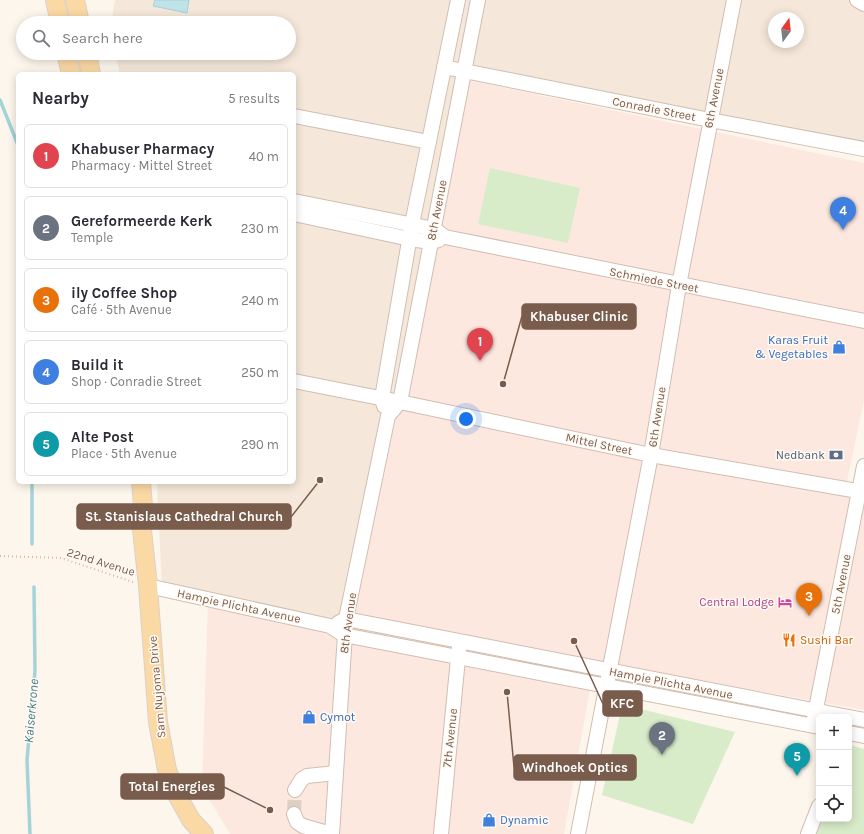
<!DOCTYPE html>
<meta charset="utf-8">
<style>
:root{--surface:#fff;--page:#f2f2f3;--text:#2b2b33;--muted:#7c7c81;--line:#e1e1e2;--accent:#0b8043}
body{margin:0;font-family:Karla,sans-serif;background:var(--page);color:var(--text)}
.controls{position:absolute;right:12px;bottom:12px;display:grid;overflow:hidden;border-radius:6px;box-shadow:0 2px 10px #0003}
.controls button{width:36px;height:36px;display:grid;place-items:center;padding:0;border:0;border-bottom:1px solid var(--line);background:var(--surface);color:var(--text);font:20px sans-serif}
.compass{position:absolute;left:768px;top:12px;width:36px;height:36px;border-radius:50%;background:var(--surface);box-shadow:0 2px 10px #0003;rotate:15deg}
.you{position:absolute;left:466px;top:419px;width:14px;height:14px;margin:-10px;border:3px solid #fff;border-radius:50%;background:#1a73e8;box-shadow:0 0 0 6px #1a73e833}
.badge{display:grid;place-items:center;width:26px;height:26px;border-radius:50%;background:var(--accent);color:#fff;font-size:13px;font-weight:700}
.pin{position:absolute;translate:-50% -33px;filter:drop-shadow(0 1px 2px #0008)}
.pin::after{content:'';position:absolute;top:21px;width:14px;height:12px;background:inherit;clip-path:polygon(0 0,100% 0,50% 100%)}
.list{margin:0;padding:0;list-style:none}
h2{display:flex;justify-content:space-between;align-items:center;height:52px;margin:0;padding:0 16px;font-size:17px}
h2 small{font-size:13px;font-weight:400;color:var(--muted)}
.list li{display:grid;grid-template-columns:26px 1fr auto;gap:12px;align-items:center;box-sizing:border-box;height:64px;margin:0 8px 8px;padding:0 8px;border:1px solid var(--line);border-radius:6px}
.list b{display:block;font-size:15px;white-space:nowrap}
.list p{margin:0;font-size:13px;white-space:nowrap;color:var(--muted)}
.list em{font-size:13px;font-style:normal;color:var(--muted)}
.icon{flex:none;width:22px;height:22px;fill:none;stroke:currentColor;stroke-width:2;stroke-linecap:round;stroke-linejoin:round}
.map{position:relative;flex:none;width:864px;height:834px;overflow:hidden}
.search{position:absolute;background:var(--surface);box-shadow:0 2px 10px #0003;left:16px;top:16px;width:280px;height:44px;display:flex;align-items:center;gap:10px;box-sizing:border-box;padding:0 14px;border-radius:22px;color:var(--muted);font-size:15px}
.panel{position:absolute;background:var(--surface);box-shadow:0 2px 10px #0003;left:16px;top:72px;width:280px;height:412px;border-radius:6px}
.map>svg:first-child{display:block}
.residential{fill:#f5e8da;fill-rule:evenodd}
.commercial{fill:#fde8e0}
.green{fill:#d8ecc9}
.water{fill:#bfe3e8;stroke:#a5d3da}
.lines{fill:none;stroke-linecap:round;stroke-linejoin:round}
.stream{stroke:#a5d3da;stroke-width:3.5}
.minor-tunnel{stroke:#dcd0c4;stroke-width:14;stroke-dasharray:14 7;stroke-linecap:butt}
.minor-casing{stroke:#d1beb0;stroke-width:16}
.major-casing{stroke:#dad1cd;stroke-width:20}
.path{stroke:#d9b8a5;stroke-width:2;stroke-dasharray:1 3;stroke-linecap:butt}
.minor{stroke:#fff;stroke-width:14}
.major{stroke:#fbd9a5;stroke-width:18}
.labels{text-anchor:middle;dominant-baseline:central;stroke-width:3;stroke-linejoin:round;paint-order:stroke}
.street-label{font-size:12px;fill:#7a5c4d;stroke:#fffaf3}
.shop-label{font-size:12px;fill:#366cbe;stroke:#fffaf3;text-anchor:start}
.service-label{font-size:12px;fill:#4e5e75;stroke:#fffaf3;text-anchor:end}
.hotel-label{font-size:12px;fill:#b23c85;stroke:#fffaf3;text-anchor:end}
.food-label{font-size:12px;fill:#c56008;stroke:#fffaf3;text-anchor:start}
.water-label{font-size:13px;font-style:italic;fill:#437c86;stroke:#fffaf3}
.leader{fill:none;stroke:#7a5c4d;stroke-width:1.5}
.callout-dot{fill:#7a5c4d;stroke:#fffaf3;stroke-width:1.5}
.callout{fill:#7a5c4d;stroke:#7a5c4d;stroke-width:1.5}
.callout-label{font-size:13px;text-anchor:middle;font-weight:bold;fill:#fff}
</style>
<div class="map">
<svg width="864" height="834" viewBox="0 0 864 834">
<rect width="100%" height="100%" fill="#fdf6ec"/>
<path class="residential" d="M 115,0 L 857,0 L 864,4 L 864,149 L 464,70 L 346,619 L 330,626 L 162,589 L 157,482 L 294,482 L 294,74 L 120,74 L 115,53 L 289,53 L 289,23 L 111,23 ZM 774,18 L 798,18 L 798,42 L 774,42 Z"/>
<path class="commercial" d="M 462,79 L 864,163 L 864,400 L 844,496 L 864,500 L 864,710 L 595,661 L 564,834 L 230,834 L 202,787 L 208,599 L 344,635 L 388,416 L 400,401 Z"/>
<g class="green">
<path d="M 490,168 L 580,188 L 568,243 L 478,224 Z"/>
<path d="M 632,707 L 735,732 L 693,824 L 602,795 L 620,715 Z"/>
<path d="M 850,745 L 864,749 L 864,834 L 816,834 L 822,819 L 849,819 Z"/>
</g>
<path class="water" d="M 155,0 L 189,0 L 187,13 L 153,6 Z"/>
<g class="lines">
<g class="stream">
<path d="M 0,100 L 18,145"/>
<path d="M 32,482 L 32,544"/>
<path d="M 30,834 L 27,760 L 35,671 L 34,587"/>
</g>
<path class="minor-tunnel" d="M 294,814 L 295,790"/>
<g class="minor-casing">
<g id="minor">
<path d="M 857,0 L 864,4"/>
<path d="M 444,67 L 710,120 L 864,149"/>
<path d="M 294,116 L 429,142"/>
<path d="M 294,201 L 434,229 L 445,237 L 864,321"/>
<path d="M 294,214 L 410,239 L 431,242 L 439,240"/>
<path d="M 294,381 L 400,402 L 651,455 L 864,492"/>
<path d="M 384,406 L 382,398 L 412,224 L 458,0"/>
<path d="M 148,586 L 330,626 L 344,635 L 819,727"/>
<path d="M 338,623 L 346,619 L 849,717"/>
<path d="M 849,717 L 864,720"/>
<path d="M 814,719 L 864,466"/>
<path d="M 849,733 L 864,736"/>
<path d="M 295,790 L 302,779 L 307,776 L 336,773"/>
<path d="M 294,814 L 297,822 L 303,826 L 331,834"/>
<path d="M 332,834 L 346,619 L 388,416 L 400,402 L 478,0"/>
<path d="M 441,834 L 459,648"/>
<path d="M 578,834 L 651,455 L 679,285 L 734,0"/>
<path d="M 808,834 L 819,806"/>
</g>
</g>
<g class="major-casing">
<g id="major">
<path d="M 55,0 L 60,23"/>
<path d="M 75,0 L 80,23"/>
<path d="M 66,53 L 71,74"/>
<path d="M 87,53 L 91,74"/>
<path d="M 141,482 L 143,506 L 142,530 L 148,586 L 158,722 L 167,770 L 176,793 L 191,820 L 204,834"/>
</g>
</g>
<path class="path" d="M 0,556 L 61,558 L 133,582"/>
<use href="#minor" class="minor"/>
<use href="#major" class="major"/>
</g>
<defs>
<g id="shop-bare" transform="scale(1.08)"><path d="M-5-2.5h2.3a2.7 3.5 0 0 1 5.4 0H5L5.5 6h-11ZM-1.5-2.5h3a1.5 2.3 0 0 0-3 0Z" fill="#3f7fe0" stroke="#fffaf3" stroke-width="2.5" paint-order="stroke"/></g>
<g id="bank-bare" transform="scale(1.08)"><path d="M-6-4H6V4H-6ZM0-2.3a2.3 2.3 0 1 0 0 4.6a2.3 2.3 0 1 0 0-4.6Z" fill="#5c6f8a" stroke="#fffaf3" stroke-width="2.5" paint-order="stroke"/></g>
<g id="hotel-bare" transform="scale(1.08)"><path d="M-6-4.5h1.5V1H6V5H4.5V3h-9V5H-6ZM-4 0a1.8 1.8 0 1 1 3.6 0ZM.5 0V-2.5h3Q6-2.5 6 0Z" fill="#d1479c" stroke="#fffaf3" stroke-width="2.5" paint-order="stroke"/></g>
<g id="restaurant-bare" transform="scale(1.08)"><path d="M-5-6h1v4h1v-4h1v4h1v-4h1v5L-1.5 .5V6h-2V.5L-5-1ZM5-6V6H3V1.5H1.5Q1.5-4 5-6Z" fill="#e8710a" stroke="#fffaf3" stroke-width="2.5" paint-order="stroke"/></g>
</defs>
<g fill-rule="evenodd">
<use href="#shop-bare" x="839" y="347"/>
<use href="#bank-bare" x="836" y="455"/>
<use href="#hotel-bare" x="785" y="602"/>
<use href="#restaurant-bare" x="789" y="640"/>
<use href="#shop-bare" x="309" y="717"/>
<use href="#shop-bare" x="489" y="820"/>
</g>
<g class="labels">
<g class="street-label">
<text transform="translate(714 98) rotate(-79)">6th Avenue</text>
<text transform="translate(654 109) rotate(11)">Conradie Street</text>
<text transform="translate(437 210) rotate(-79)">8th Avenue</text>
<text transform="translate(654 280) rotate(11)">Schmiede Street</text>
<text transform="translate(657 417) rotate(-81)">6th Avenue</text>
<text transform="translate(599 444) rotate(12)">Mittel Street</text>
<text transform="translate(101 562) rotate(17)">22nd Avenue</text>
<text transform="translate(841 584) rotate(-79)">5th Avenue</text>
<text transform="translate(239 606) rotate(12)">Hampie Plichta Avenue</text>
<text transform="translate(348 623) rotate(-82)">8th Avenue</text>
<text transform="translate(671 683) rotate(11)">Hampie Plichta Avenue</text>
<text transform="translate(157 687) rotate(-95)">Sam Nujoma Drive</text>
<text transform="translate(450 738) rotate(-84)">7th Avenue</text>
</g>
<g class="shop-label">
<text x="828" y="340" text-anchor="end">Karas Fruit<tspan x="828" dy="14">&amp; Vegetables</tspan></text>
<text x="320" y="717">Cymot</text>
<text x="500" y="820">Dynamic</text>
</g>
<g class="service-label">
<text x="825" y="455">Nedbank</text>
</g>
<g class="hotel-label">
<text x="774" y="602">Central Lodge</text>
</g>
<g class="food-label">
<text x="800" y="640">Sushi Bar</text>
</g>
<g class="water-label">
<text transform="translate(31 711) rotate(-85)">Kaiserkrone</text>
</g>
</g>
<path class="leader" d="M503 384L522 316M320 480L291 517M574 641L603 704M507 692L514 767M270 810L224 787"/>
<g class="callout-dot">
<circle cx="503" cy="384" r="4"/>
<circle cx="320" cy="480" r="4"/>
<circle cx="574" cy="641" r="4"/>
<circle cx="507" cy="692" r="4"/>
<circle cx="270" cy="810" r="4"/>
</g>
<g class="callout">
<rect x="522" y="304" width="114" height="25" rx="4"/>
<rect x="77" y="504" width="214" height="25" rx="4"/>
<rect x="603" y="691" width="39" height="25" rx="4"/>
<rect x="514" y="755" width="122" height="25" rx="4"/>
<rect x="121" y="774" width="103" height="25" rx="4"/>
</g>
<g class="callout-label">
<text x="579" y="321">Khabuser Clinic</text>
<text x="184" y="521">St. Stanislaus Cathedral Church</text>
<text x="622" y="708">KFC</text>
<text x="575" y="772">Windhoek Optics</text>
<text x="172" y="791">Total Energies</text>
</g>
</svg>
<div class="controls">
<button>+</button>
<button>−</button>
<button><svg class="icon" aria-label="locate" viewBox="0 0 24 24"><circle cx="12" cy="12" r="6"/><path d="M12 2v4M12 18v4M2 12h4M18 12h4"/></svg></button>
</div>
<svg class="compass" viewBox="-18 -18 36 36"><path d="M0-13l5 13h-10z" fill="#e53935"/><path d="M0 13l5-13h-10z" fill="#7c7c81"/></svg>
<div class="you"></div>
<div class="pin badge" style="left:480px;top:361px;background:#e0444e">1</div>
<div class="pin badge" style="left:662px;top:755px;background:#6b7280">2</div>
<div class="pin badge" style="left:809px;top:616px;background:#e8710a">3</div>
<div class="pin badge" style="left:843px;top:230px;background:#3f7fe0">4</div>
<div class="pin badge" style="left:797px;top:776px;background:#0f9aa8">5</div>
<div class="search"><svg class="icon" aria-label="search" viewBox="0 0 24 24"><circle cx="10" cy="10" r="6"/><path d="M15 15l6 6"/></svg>Search here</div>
<section class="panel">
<h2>Nearby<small>5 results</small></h2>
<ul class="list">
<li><span class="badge" style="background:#e0444e">1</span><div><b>Khabuser Pharmacy</b><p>Pharmacy · Mittel Street</p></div><em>40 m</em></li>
<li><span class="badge" style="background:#6b7280">2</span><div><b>Gereformeerde Kerk</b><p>Temple</p></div><em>230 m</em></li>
<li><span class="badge" style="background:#e8710a">3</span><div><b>ily Coffee Shop</b><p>Café · 5th Avenue</p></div><em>240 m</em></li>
<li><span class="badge" style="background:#3f7fe0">4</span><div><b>Build it</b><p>Shop · Conradie Street</p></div><em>250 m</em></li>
<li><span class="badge" style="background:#0f9aa8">5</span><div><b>Alte Post</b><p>Place · 5th Avenue</p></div><em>290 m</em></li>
</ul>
</section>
</div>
